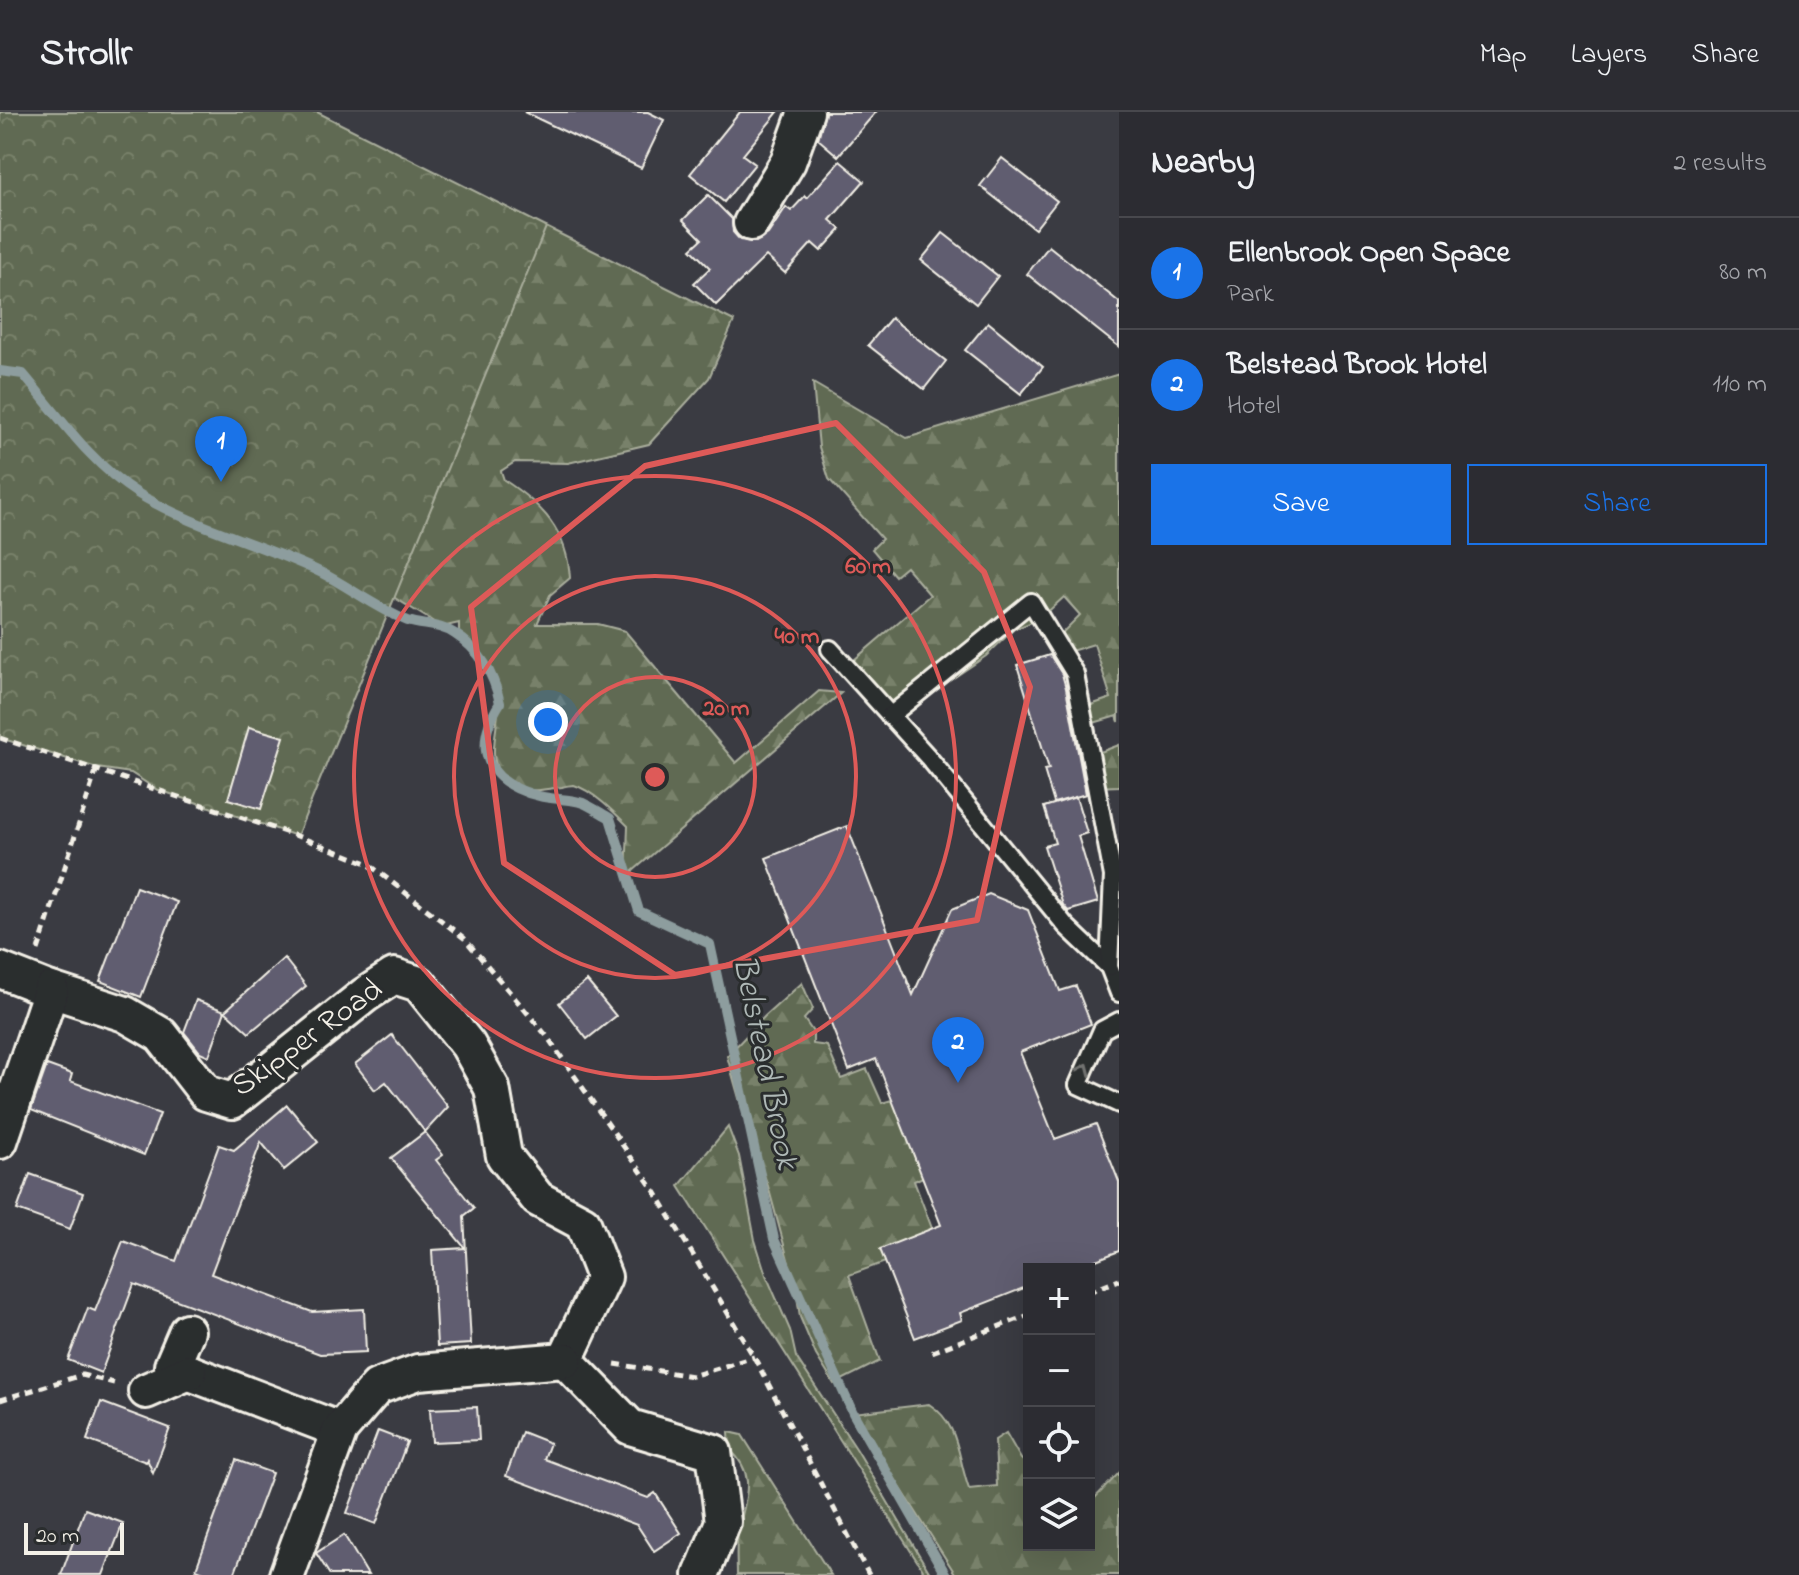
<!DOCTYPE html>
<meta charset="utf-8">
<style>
:root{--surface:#2c2c32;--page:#38383e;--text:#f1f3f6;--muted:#a6a7ac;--line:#48484d;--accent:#1a73e8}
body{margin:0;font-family:"Indie Flower",sans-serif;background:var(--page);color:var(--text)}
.controls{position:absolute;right:24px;bottom:24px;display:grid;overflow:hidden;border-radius:0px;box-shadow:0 8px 32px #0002}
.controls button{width:72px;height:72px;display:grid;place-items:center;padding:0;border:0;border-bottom:2px solid var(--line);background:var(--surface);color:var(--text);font:40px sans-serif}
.scale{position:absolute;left:24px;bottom:20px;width:100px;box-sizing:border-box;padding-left:8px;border:4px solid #f4f1e8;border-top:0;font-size:22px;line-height:28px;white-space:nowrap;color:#f4f1e8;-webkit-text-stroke:6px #2a2d2e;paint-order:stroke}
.you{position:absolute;left:548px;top:610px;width:28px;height:28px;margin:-20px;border:6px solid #fff;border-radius:50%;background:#1a73e8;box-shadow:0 0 0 12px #1a73e833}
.badge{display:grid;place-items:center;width:52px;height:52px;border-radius:50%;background:var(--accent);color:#fff;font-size:26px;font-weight:700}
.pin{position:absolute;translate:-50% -66px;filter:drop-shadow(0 2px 4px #0008)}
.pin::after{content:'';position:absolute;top:42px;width:28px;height:24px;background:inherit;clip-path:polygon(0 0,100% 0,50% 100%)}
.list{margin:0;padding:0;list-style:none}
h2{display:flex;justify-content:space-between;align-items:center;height:104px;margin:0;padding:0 32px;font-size:34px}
h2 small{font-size:26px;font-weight:400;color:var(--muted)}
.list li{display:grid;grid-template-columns:52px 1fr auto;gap:24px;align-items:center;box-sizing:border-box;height:112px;padding:0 32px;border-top:2px solid var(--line)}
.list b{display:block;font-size:30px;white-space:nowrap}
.list p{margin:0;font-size:26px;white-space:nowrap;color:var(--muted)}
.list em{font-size:26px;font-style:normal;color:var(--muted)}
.actions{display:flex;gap:16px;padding:24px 32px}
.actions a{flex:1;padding:18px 0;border:2px solid var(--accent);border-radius:0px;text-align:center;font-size:28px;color:var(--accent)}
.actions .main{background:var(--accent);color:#fff}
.icon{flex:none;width:44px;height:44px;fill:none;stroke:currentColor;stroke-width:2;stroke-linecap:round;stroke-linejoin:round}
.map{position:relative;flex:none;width:1119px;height:1463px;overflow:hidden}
header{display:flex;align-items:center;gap:48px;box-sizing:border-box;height:112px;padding:0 40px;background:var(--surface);border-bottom:2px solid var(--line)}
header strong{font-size:38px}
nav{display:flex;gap:44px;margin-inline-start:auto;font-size:28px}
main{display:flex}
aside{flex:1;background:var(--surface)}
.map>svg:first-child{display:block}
.forest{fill:url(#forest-firs);stroke:#aaae9d;stroke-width:2}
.park{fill:url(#park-crowns);stroke:#aaae9d;stroke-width:2}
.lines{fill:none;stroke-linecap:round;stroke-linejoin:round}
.stream{stroke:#8d9d9e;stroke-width:10}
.building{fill:#615d6f;stroke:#f4f1e8;stroke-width:2}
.service-casing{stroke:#f4f1e8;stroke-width:22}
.minor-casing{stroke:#f4f1e8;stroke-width:40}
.path{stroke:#f4f1e8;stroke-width:5;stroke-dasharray:8 6;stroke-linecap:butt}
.service{stroke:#2a2d2e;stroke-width:16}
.minor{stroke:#2a2d2e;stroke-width:34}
.oneway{stroke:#71726f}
.marked{fill:none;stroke:#de5a58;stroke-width:6;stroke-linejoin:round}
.ring{fill:none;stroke:#de5a58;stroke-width:4}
.labels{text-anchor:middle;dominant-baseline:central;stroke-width:6;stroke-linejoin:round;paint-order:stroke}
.street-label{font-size:32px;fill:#f4f1e8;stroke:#2a2d2e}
.water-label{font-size:34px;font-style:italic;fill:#afb9b7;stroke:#2a2d2e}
.centre{fill:#de5a58;stroke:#2a2d2e;stroke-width:4}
.ring-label{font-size:24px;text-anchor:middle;font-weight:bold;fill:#de5a58;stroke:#2a2d2e;stroke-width:6;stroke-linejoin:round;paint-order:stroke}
</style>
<header>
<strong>Strollr</strong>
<nav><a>Map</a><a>Layers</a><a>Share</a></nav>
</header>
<main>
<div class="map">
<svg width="1119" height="1463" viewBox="0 0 1119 1463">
<defs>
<pattern id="forest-firs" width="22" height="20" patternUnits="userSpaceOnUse" patternTransform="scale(2)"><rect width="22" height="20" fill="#616b52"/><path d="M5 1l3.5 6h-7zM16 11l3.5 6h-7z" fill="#78816b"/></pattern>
<pattern id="park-crowns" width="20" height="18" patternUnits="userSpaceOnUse" patternTransform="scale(2)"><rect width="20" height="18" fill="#616b52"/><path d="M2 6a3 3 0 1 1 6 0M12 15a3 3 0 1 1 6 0" fill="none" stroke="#78816b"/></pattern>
</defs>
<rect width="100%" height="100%" fill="#3a3b42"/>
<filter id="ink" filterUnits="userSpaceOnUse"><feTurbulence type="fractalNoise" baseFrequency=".0125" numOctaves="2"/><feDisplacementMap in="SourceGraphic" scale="16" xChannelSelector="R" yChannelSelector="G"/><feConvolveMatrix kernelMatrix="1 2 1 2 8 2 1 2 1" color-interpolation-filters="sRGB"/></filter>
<g filter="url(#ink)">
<g class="forest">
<path d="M 546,115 L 734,209 L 709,266 L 649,332 L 568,351 L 515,350 L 501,359 L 504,368 C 542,393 567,418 570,466 L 550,483 L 537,512 L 598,512 L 625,519 L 736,651 L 819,579 L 841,581 L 626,765 L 628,714 C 615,701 592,678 574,673 C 572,673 564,674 562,675 C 537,678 518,685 501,663 C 484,641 504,605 497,579 C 492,557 474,541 459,524 L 459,511 L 442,515 L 325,443 Z"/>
<path d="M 1119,262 L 1119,610 L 1117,604 L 1090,612 L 1085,595 L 1111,586 L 1094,532 L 1061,542 L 1057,526 L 1080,503 L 1064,485 L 1040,507 L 1014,517 L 986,544 L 925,585 L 877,591 L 847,554 L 930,483 L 906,455 L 895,464 L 872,437 L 882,427 L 829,367 L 819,335 L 813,271 L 907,326 Z"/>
<path d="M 1119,633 L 1119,674 L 1095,675 L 1095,642 Z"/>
<path d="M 802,871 L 813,897 L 804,907 L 813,920 L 813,932 L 827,934 L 841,967 L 867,957 L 882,991 L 895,987 L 917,1051 L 925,1064 L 914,1069 L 941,1140 L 927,1135 L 849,1163 L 880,1249 L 834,1272 L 816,1243 L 800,1205 L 796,1177 L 768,1074 L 746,1011 L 727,944 L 765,904 Z"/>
<path d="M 728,1015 L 739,1044 L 755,1128 L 766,1163 L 790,1218 L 796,1245 L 857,1338 L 931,1463 L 926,1463 L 679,1074 Z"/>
<path d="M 929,1292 C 960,1312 957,1344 969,1377 L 997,1374 L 995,1328 L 1006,1321 L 1021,1347 L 1029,1353 L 1029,1433 L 1089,1433 L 1089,1392 L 1119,1361 L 1119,1463 L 956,1463 L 853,1301 Z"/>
<path d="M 729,1320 L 742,1323 L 831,1463 L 737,1463 C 737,1452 736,1441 737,1430 C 740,1395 762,1367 730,1338 Z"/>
</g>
<path class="park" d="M 0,0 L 317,0 L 546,115 L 297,724 L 156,677 L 131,661 L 97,656 L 0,626 Z"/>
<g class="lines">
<path class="stream" d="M 0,259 L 23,262 C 58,303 91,352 137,381 C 194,416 262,432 322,461 C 351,476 378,497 408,509 C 423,514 440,512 455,522 C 480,538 494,562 500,591 C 471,637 487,671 539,684 C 553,688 569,686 583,691 C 592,695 601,701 610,706 L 639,799 L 710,832 L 774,1127 L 853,1301 L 946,1463"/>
</g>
<g class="building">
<path d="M 524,0 L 648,0 L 664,8 L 641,56 Z"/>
<path d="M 740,0 L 778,0 L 743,43 L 755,52 L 724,90 L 690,62 Z"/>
<path d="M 825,0 L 876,0 L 838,44 L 818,27 Z"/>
<path d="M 1002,46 L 1057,89 L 1035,117 L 980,74 Z"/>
<path d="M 840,49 L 864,69 L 830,108 L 841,117 L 821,139 L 812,131 L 785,161 L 766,144 L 716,193 L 694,171 L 710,156 L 691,137 L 702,127 L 683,108 L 708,83 L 732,107 L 733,120 L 740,128 L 756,130 L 768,122 L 786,95 L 791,99 L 805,84 L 807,86 Z"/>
<path d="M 943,121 L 998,164 L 976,192 L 921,148 Z"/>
<path d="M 1049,134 L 1119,190 L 1119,235 L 1027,162 Z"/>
<path d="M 891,206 L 946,249 L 924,277 L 868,233 Z"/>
<path d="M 988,210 L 1043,255 L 1021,282 L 965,238 Z"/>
<path d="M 1050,543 L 1062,562 L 1066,576 L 1086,682 L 1054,691 L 1044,658 L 1049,657 L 1017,553 Z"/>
<path d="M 249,615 L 284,625 L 261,697 L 228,687 Z"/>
<path d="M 1076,685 L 1087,721 L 1078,724 L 1098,790 L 1068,799 L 1063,793 L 1044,734 L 1055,731 L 1044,695 Z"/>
<path d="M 847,714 L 913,883 L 952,797 L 989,782 L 1028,798 L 1060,879 L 1076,874 L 1091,912 L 1020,940 L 1055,1027 L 1096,1012 L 1119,1070 L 1119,1139 L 1073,1157 L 1029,1157 L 1029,1174 L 960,1201 L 962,1208 L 915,1226 L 880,1137 L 941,1113 L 876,947 L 849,958 L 766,746 Z"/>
<path d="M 136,775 L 177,790 L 141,885 L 100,869 Z"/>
<path d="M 284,846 L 306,874 L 249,921 L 225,899 Z"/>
<path d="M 587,869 L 616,904 L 587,927 L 559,891 Z"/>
<path d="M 196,888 L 225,899 L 209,944 L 200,940 L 184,920 Z"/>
<path d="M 392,923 L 448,995 L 425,1020 L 386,970 L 375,978 L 355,952 Z"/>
<path d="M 47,953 L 72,962 L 70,969 L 160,1002 L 144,1043 L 31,998 Z"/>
<path d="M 287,993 L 318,1030 L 284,1058 L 261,1030 L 211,1162 L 312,1200 L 364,1197 L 366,1240 L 320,1242 L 134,1172 L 101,1261 L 68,1248 L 88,1196 L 95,1199 L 123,1129 L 176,1149 L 219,1033 L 234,1038 Z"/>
<path d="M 425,1020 L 443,1043 L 436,1048 L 474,1096 L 464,1104 L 471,1232 L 437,1234 L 432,1138 L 465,1136 L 391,1046 Z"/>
<path d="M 30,1062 L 83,1081 L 70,1117 L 17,1098 Z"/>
<path d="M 101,1290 L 170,1316 L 153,1361 L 147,1347 L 146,1350 L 87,1328 Z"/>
<path d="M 477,1295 L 479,1328 L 432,1330 L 430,1297 Z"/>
<path d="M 378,1319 L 407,1330 L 376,1412 L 347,1401 Z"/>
<path d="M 522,1320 L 550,1331 L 544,1347 L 648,1386 L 655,1381 L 681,1421 L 654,1439 L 637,1413 L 506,1364 Z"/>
<path d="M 236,1348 L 272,1361 L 234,1463 L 212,1463 L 196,1457 Z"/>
<path d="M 85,1397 L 123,1411 L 103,1463 L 61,1463 Z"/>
<path d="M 344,1423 L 368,1463 L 330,1463 L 316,1441 Z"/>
</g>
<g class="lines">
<g class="service-casing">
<g id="service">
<path d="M 830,537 L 928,645 L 1066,814 L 1109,855 L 1119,881"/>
<path d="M 890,604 L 1031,490 L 1075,562 L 1113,764 L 1109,855"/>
<path d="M 1119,909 L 1102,918 L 1078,973 L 1119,992"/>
</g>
</g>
<g class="minor-casing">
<g id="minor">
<path d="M 751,111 L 788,50 L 806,0"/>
<path d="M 0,858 L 51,878 L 125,902 L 161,923 L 206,981 L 232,989 L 365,883 L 394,864 L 419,872 L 468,933 L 492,976 L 504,1044 L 538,1087 L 583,1111 L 604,1165 L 565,1248"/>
<path d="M 0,1029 L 51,878"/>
<path d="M 187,1219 L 172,1254 L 340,1318"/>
<path d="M 565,1248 L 630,1315 L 714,1340 L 723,1410 L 701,1463"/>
<path d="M 146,1279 L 189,1260"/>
<path d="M 287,1463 L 340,1318 L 377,1275 L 418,1260 L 565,1248"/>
</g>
</g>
<g class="path">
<path d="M 0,626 L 297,724 L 367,751 L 464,826 L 546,923 L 656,1081 L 754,1245 L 869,1463"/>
<path d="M 38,838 L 97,656"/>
<path d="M 1089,1180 L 1119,1168"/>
<path d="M 932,1240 L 1029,1203"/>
<path d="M 615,1252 L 692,1264 L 754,1245"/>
<path d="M 0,1288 L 82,1263 L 114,1271"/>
</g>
<use href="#service" class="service"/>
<use href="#minor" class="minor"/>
</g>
<defs><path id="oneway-chevron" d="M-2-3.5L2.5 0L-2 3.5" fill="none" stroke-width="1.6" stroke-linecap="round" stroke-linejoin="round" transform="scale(2)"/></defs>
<use class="oneway" href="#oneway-chevron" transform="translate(1085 957) rotate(-67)"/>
</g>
<path class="marked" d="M 836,311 L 984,460 L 1030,575 L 977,808 L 675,863 L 504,751 L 471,495 L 645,354 Z"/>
<g class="ring">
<circle cx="655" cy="665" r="100"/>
<circle cx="655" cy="665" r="201"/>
<circle cx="655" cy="665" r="301"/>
</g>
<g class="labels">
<g class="street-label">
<text transform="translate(308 927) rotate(-36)">Skipper Road</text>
</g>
<g class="water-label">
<text transform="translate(764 951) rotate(78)">Belstead Brook</text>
</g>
</g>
<circle cx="655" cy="665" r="12" class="centre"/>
<g class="ring-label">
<text x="868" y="461">60 m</text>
<text x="797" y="531">40 m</text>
<text x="726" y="603">20 m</text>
</g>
</svg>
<div class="controls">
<button>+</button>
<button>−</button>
<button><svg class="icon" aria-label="locate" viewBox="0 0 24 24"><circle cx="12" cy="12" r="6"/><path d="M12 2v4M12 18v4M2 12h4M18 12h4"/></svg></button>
<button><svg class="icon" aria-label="layers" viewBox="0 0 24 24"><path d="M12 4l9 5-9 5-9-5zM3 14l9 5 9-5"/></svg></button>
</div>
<div class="scale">20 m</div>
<div class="you"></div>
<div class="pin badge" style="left:221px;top:370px">1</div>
<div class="pin badge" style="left:958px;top:971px">2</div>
</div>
<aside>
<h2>Nearby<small>2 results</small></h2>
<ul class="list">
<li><span class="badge">1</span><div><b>Ellenbrook Open Space</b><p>Park</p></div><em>80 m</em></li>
<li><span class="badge">2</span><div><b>Belstead Brook Hotel</b><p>Hotel</p></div><em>110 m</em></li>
</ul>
<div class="actions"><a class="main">Save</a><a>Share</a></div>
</aside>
</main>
